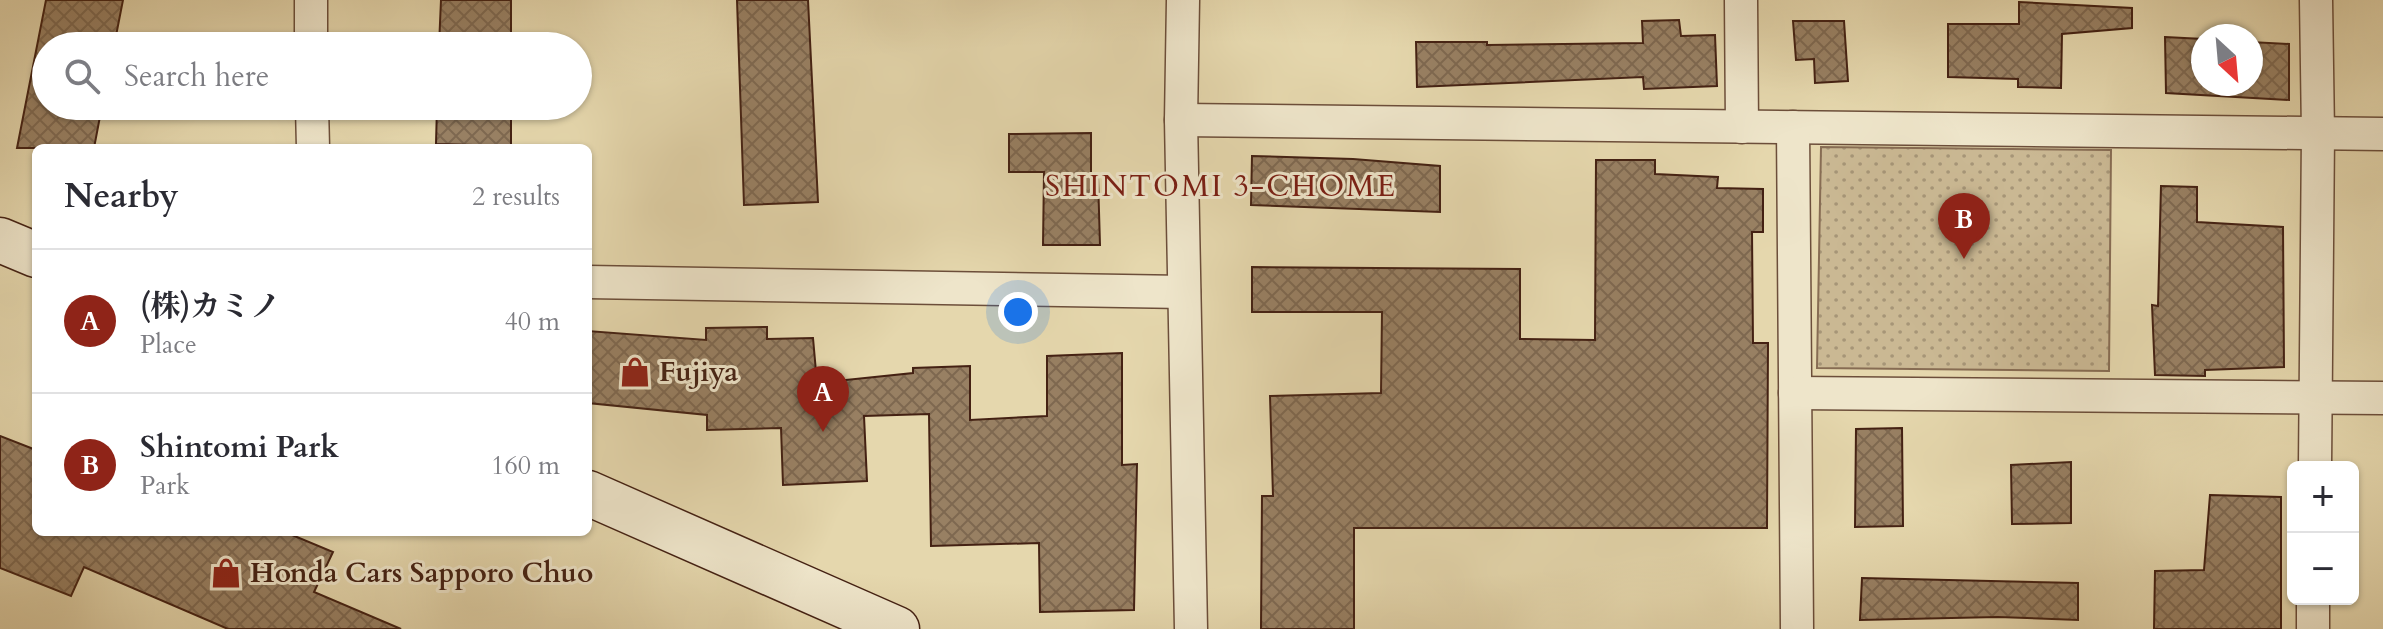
<!DOCTYPE html>
<meta charset="utf-8">
<style>
:root{--surface:#fff;--page:#f7f7f7;--text:#2b2b33;--muted:#7c7c81;--line:#e1e1e2;--accent:#8f2418}
body{margin:0;font-family:Cardo,"Noto Serif JP",serif;background:var(--page);color:var(--text)}
.controls{position:absolute;right:24px;bottom:24px;display:grid;overflow:hidden;border-radius:12px;box-shadow:0 2px 6px #0004}
.controls button{width:72px;height:72px;display:grid;place-items:center;padding:0;border:0;border-bottom:2px solid var(--line);background:var(--surface);color:var(--text);font:40px sans-serif}
.compass{position:absolute;left:2191px;top:24px;width:72px;height:72px;border-radius:50%;background:var(--surface);box-shadow:0 2px 6px #0004;rotate:154deg}
.you{position:absolute;left:1018px;top:312px;width:28px;height:28px;margin:-20px;border:6px solid #fff;border-radius:50%;background:#1a73e8;box-shadow:0 0 0 12px #1a73e833}
.badge{display:grid;place-items:center;width:52px;height:52px;border-radius:50%;background:var(--accent);color:#fff;font-size:26px;font-weight:700}
.pin{position:absolute;translate:-50% -66px;filter:drop-shadow(0 2px 4px #0008)}
.pin::after{content:'';position:absolute;top:42px;width:28px;height:24px;background:inherit;clip-path:polygon(0 0,100% 0,50% 100%)}
.list{margin:0;padding:0;list-style:none}
h2{display:flex;justify-content:space-between;align-items:center;height:104px;margin:0;padding:0 32px;font-size:34px}
h2 small{font-size:26px;font-weight:400;color:var(--muted)}
.list li{display:grid;grid-template-columns:52px 1fr auto;gap:24px;align-items:center;box-sizing:border-box;height:144px;padding:0 32px;border-top:2px solid var(--line)}
.list b{display:block;font-size:30px;white-space:nowrap}
.list p{margin:0;font-size:26px;white-space:nowrap;color:var(--muted)}
.list em{font-size:26px;font-style:normal;color:var(--muted)}
.icon{flex:none;width:44px;height:44px;fill:none;stroke:currentColor;stroke-width:2;stroke-linecap:round;stroke-linejoin:round}
.map{position:relative;flex:none;width:2383px;height:629px;overflow:hidden}
.search{position:absolute;background:var(--surface);box-shadow:0 2px 6px #0004;left:32px;top:32px;width:560px;height:88px;display:flex;align-items:center;gap:20px;box-sizing:border-box;padding:0 28px;border-radius:44px;color:var(--muted);font-size:30px}
.panel{position:absolute;background:var(--surface);box-shadow:0 2px 6px #0004;left:32px;top:144px;width:560px;height:392px;border-radius:12px}
.map>svg:first-child{display:block}
.park{fill:url(#park-dots);stroke:#876c53;stroke-width:2}
.building{fill:url(#building-cross-hatch);stroke:#442113;stroke-width:2}
.lines{fill:none;stroke-linecap:round;stroke-linejoin:round}
.street-casing{stroke:#6c4e3a;stroke-width:35}
.secondary-casing{stroke:#442113;stroke-width:47}
.street{stroke:#eee5ca;stroke-width:32}
.secondary{stroke:#eee5ca;stroke-width:44}
.labels{text-anchor:middle;dominant-baseline:central;stroke-width:6;stroke-linejoin:round;paint-order:stroke}
.poi-label{font-size:28px;font-weight:bold;fill:#442113;stroke:#eee5ca;text-anchor:start}
.neighbourhood-label{font-size:30px;letter-spacing:2px;fill:#7a1f14;stroke:#eee5ca}
</style>
<div class="map">
<svg width="2383" height="629" viewBox="0 0 2383 629">
<defs>
<pattern id="park-dots" width="8" height="8" patternUnits="userSpaceOnUse" patternTransform="scale(2)"><rect width="8" height="8" fill="#cab893"/><path d="M2 2h.1M6 6h.1" fill="none" stroke="#a69577" stroke-width="1.8" stroke-linecap="round"/></pattern>
<pattern id="building-cross-hatch" width="8" height="8" patternUnits="userSpaceOnUse" patternTransform="scale(2)"><rect width="8" height="8" fill="#988063"/><path d="M0 0l8 8M0 8l8-8" fill="none" stroke="#7e6850"/></pattern>
</defs>
<rect width="100%" height="100%" fill="#e5d7ad"/>
<filter id="stains"><feTurbulence type="fractalNoise" baseFrequency=".0025" numOctaves="4"/><feColorMatrix values="0 0 0 0 .2 0 0 0 0 .09 0 0 0 0 .02 0 0 0 .5 -.17"/></filter>
<radialGradient id="worn" r=".72"><stop offset=".6" stop-color="#630" stop-opacity="0"/><stop offset="1" stop-color="#630" stop-opacity=".3"/></radialGradient>
<path class="park" d="M 1821,147 L 2111,150 L 2109,371 L 1817,368 Z"/>
<g class="building">
<path d="M 46,0 L 123,0 L 114,46 L 46,46 L 46,106 L 102,106 L 94,148 L 17,148 Z"/>
<path d="M 441,0 L 511,0 L 511,46 L 439,46 Z"/>
<path d="M 737,0 L 808,0 L 818,202 L 744,205 Z"/>
<path d="M 2019,2 L 2132,8 L 2132,28 L 2062,34 L 2061,88 L 2018,87 L 2018,79 L 1948,77 L 1948,24 L 2019,24 Z"/>
<path d="M 1679,20 L 1681,36 L 1715,35 L 1717,86 L 1644,89 L 1643,77 L 1417,87 L 1416,42 L 1487,42 L 1487,45 L 1643,43 L 1642,21 Z"/>
<path d="M 1793,21 L 1844,21 L 1848,81 L 1815,83 L 1814,59 L 1796,60 Z"/>
<path d="M 2165,37 L 2203,39 L 2203,84 L 2251,84 L 2251,42 L 2289,44 L 2289,100 L 2166,93 Z"/>
<path d="M 437,106 L 511,106 L 511,146 L 436,144 Z"/>
<path d="M 1091,133 L 1091,177 L 1098,177 L 1100,245 L 1043,245 L 1044,172 L 1009,172 L 1009,134 Z"/>
<path d="M 1252,156 L 1353,159 L 1440,166 L 1440,212 L 1251,205 Z"/>
<path d="M 1596,160 L 1655,160 L 1655,174 L 1718,177 L 1717,188 L 1763,189 L 1763,232 L 1752,232 L 1753,343 L 1768,343 L 1767,528 L 1354,528 L 1354,629 L 1261,629 L 1262,496 L 1273,496 L 1270,396 L 1381,393 L 1382,312 L 1252,312 L 1252,267 L 1520,269 L 1520,339 L 1595,340 Z"/>
<path d="M 2161,186 L 2197,187 L 2197,222 L 2283,227 L 2284,367 L 2205,370 L 2205,376 L 2155,375 L 2152,305 L 2158,306 Z"/>
<path d="M 767,327 L 767,339 L 813,338 L 817,383 L 913,373 L 913,368 L 970,366 L 970,420 L 1047,416 L 1047,356 L 1122,353 L 1122,465 L 1137,464 L 1134,610 L 1040,612 L 1039,543 L 931,546 L 929,414 L 864,416 L 867,481 L 783,485 L 781,428 L 707,430 L 707,415 L 588,403 L 588,331 L 706,340 L 706,328 Z"/>
<path d="M 1902,428 L 1903,526 L 1855,527 L 1856,429 Z"/>
<path d="M 0,436 L 36,450 L 36,532 L 285,532 L 333,552 L 314,592 L 401,629 L 228,629 L 84,567 L 71,596 L 0,568 Z"/>
<path d="M 2071,462 L 2071,523 L 2012,524 L 2011,465 Z"/>
<path d="M 2210,495 L 2281,497 L 2281,629 L 2154,629 L 2155,571 L 2204,570 Z"/>
<path d="M 1862,578 L 2078,583 L 2078,620 L 1998,617 L 1860,620 Z"/>
</g>
<g class="lines">
<g class="street-casing">
<g id="street">
<path d="M 311,0 L 311,46"/>
<path d="M 1183,0 L 1181,120 L 1191,629"/>
<path d="M 1741,0 L 1742,127"/>
<path d="M 312,106 L 313,148"/>
<path d="M 1181,120 L 2383,134"/>
<path d="M 1793,127 L 1797,629"/>
<path d="M 588,282 L 1184,292"/>
<path d="M 1795,393 L 2383,398"/>
<path d="M 2315,467 L 2318,133 L 2316,0"/>
<path d="M 2313,629 L 2313,599"/>
</g>
</g>
<g class="secondary-casing">
<g id="secondary">
<path d="M 0,240 L 36,255"/>
<path d="M 588,493 L 897,629"/>
</g>
</g>
<use href="#street" class="street"/>
<use href="#secondary" class="secondary"/>
</g>
<defs>
<g id="shop-bare" transform="scale(2.4)"><path d="M-5-2.5h2.3a2.7 3.5 0 0 1 5.4 0H5L5.5 6h-11ZM-1.5-2.5h3a1.5 2.3 0 0 0-3 0Z" fill="#8f2418" stroke="#eee5ca" stroke-width="2.5" paint-order="stroke"/></g>
</defs>
<g fill-rule="evenodd">
<use href="#shop-bare" x="635" y="372"/>
<use href="#shop-bare" x="226" y="573"/>
</g>
<g class="labels">
<g class="poi-label">
<text x="659" y="372">Fujiya</text>
<text x="250" y="573">Honda Cars Sapporo Chuo</text>
</g>
<g class="neighbourhood-label">
<text x="1221" y="186">SHINTOMI 3-CHOME</text>
</g>
</g>
<rect width="100%" height="100%" filter="url(#stains)"/>
<rect width="100%" height="100%" fill="url(#worn)"/>
</svg>
<div class="controls">
<button>+</button>
<button>−</button>
</div>
<svg class="compass" viewBox="-18 -18 36 36"><path d="M0-13l5 13h-10z" fill="#e53935"/><path d="M0 13l5-13h-10z" fill="#7c7c81"/></svg>
<div class="you"></div>
<div class="pin badge" style="left:823px;top:432px">A</div>
<div class="pin badge" style="left:1964px;top:259px">B</div>
<div class="search"><svg class="icon" aria-label="search" viewBox="0 0 24 24"><circle cx="10" cy="10" r="6"/><path d="M15 15l6 6"/></svg>Search here</div>
<section class="panel">
<h2>Nearby<small>2 results</small></h2>
<ul class="list">
<li><span class="badge">A</span><div><b>(株)カミノ</b><p>Place</p></div><em>40 m</em></li>
<li><span class="badge">B</span><div><b>Shintomi Park</b><p>Park</p></div><em>160 m</em></li>
</ul>
</section>
</div>
